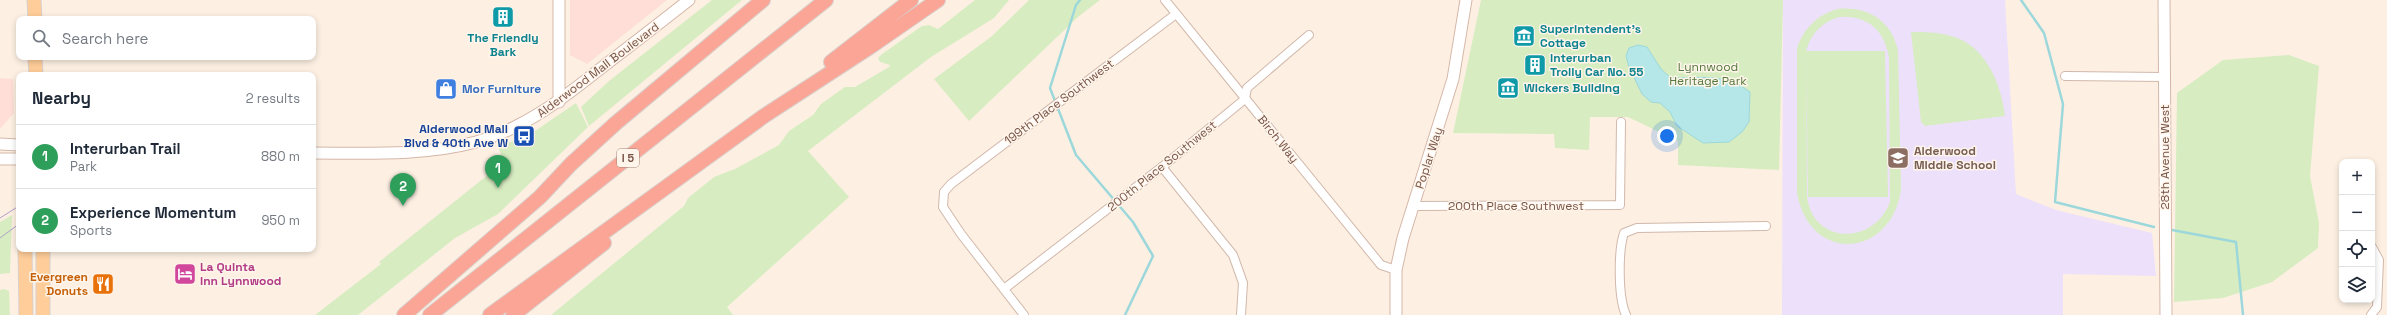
<!DOCTYPE html>
<meta charset="utf-8">
<style>
:root{--surface:#fff;--page:#f6f6f7;--text:#1f2937;--muted:#747a83;--line:#e0e1e3;--accent:#ee5441}
body{margin:0;font-family:"Space Grotesk",sans-serif;background:var(--page);color:var(--text)}
.controls{position:absolute;right:12px;bottom:12px;display:grid;overflow:hidden;border-radius:8px;box-shadow:0 2px 6px #0003}
.controls button{width:36px;height:36px;display:grid;place-items:center;padding:0;border:0;border-bottom:1px solid var(--line);background:var(--surface);color:var(--text);font:20px sans-serif}
.you{position:absolute;left:1667px;top:136px;width:14px;height:14px;margin:-10px;border:3px solid #fff;border-radius:50%;background:#1a73e8;box-shadow:0 0 0 6px #1a73e833}
.badge{display:grid;place-items:center;width:26px;height:26px;border-radius:50%;background:var(--accent);color:#fff;font-size:13px;font-weight:700}
.pin{position:absolute;translate:-50% -33px;filter:drop-shadow(0 1px 2px #0008)}
.pin::after{content:'';position:absolute;top:21px;width:14px;height:12px;background:inherit;clip-path:polygon(0 0,100% 0,50% 100%)}
.list{margin:0;padding:0;list-style:none}
h2{display:flex;justify-content:space-between;align-items:center;height:52px;margin:0;padding:0 16px;font-size:17px}
h2 small{font-size:13px;font-weight:400;color:var(--muted)}
.list li{display:grid;grid-template-columns:26px 1fr auto;gap:12px;align-items:center;box-sizing:border-box;height:64px;padding:0 16px;border-top:1px solid var(--line)}
.list b{display:block;font-size:15px;white-space:nowrap}
.list p{margin:0;font-size:13px;white-space:nowrap;color:var(--muted)}
.list em{font-size:13px;font-style:normal;color:var(--muted)}
.icon{flex:none;width:22px;height:22px;fill:none;stroke:currentColor;stroke-width:2;stroke-linecap:round;stroke-linejoin:round}
.map{position:relative;flex:none;width:2387px;height:315px;overflow:hidden}
.search{position:absolute;background:var(--surface);box-shadow:0 2px 6px #0003;left:16px;top:16px;width:300px;height:44px;display:flex;align-items:center;gap:10px;box-sizing:border-box;padding:0 14px;border-radius:8px;color:var(--muted);font-size:15px}
.panel{position:absolute;background:var(--surface);box-shadow:0 2px 6px #0003;left:16px;top:72px;width:300px;height:180px;border-radius:8px}
.map>svg:first-child{display:block}
.commercial{fill:#feded6}
.education{fill:#ede0fa}
.green{fill:#d7ecc1;fill-rule:evenodd}
.water{fill:#b6e7e8;stroke:#9cd8db}
.lines{fill:none;stroke-linecap:round;stroke-linejoin:round}
.stream{stroke:#9cd8db;stroke-width:2.5}
.street-casing{stroke:#d1b8ab;stroke-width:10}
.secondary-casing{stroke:#d5b7a9;stroke-width:13}
.primary-casing{stroke:#d9cfcb;stroke-width:15}
.highway-casing{stroke:#d9cfcb;stroke-width:16}
.street{stroke:#fff;stroke-width:8}
.secondary{stroke:#fff;stroke-width:11}
.primary{stroke:#ffcd99;stroke-width:13}
.highway{stroke:#fba597;stroke-width:14}
.tram{stroke:#b1a1c8;stroke-width:1}
.labels{text-anchor:middle;dominant-baseline:central;stroke-width:3;stroke-linejoin:round;paint-order:stroke}
.shield{fill:#fff5eb;stroke:#a08478;stroke-width:1}
.shield-label{font-size:11px;font-weight:bold;fill:#775347}
.culture-label{font-size:12px;font-weight:bold;fill:#0d838f;stroke:#fff5eb;text-anchor:start}
.park-label{font-size:12px;fill:#54783c;stroke:#fff5eb}
.street-label{font-size:12px;fill:#775347;stroke:#fff5eb}
.shop-label{font-size:12px;font-weight:bold;fill:#366cbe;stroke:#fff5eb;text-anchor:start}
.transit-label{font-size:12px;font-weight:bold;fill:#164399;stroke:#fff5eb;text-anchor:end}
.education-label{font-size:12px;font-weight:bold;fill:#785e54;stroke:#fff5eb;text-anchor:start}
.hotel-label{font-size:12px;font-weight:bold;fill:#b23c85;stroke:#fff5eb;text-anchor:start}
.food-label{font-size:12px;font-weight:bold;fill:#c56008;stroke:#fff5eb;text-anchor:end}
</style>
<div class="map">
<svg width="2387" height="315" viewBox="0 0 2387 315">
<rect width="100%" height="100%" fill="#fdf0e3"/>
<g class="commercial">
<path d="M 570,0 L 667,0 L 587,64 L 570,55 Z"/>
<path d="M 0,78 L 13,79 L 14,113 L 0,129 Z"/>
</g>
<path class="education" d="M 1783,0 L 2005,0 L 2016,194 L 2056,210 L 2152,233 L 2156,276 L 2063,274 L 2063,315 L 1782,315 Z"/>
<g class="green">
<path d="M 712,0 L 742,0 L 589,126 L 581,107 L 609,81 Z"/>
<path d="M 975,0 L 1009,0 L 994,18 L 931,57 L 808,151 L 849,197 L 727,307 L 733,315 L 551,315 L 684,206 L 688,198 L 714,177 L 735,169 L 779,145 L 789,131 L 813,115 L 821,104 L 845,87 L 855,87 L 889,67 L 890,65 L 880,62 L 878,58 L 882,54 L 922,26 L 929,25 L 938,29 Z"/>
<path d="M 1029,0 L 1100,0 L 1078,17 L 969,121 L 934,79 L 992,36 Z"/>
<path d="M 1481,0 L 1783,0 L 1779,170 L 1678,165 L 1678,141 L 1628,117 L 1590,117 L 1589,150 L 1555,148 L 1554,134 L 1453,133 Z"/>
<path d="M 1838,9 C 1868,6 1892,21 1898,51 L 1901,189 C 1892,258 1810,265 1797,193 L 1797,48 C 1804,28 1818,14 1838,9 ZM 1839,17 C 1868,15 1885,31 1889,58 L 1890,202 C 1873,247 1811,244 1807,195 L 1806,52 L 1808,197 L 1888,197 L 1885,51 L 1806,51 C 1811,33 1822,22 1839,17 Z"/>
<path d="M 1911,32 C 1924,32 1938,32 1951,36 C 1986,45 2001,84 2005,116 L 1925,126 L 1921,122 Z"/>
<path d="M 2289,55 L 2319,66 L 2310,176 L 2319,223 L 2318,248 L 2272,282 L 2223,298 L 2174,302 L 2177,93 L 2223,60 Z"/>
<path d="M 576,103 L 588,127 L 498,214 L 455,238 L 358,315 L 315,315 L 381,264 L 379,262 L 504,162 L 498,147 L 532,133 Z"/>
<path d="M 12,215 L 10,273 L 0,274 L 0,222 Z"/>
<path d="M 4,289 L 9,291 L 10,315 L 0,315 L 0,290 Z"/>
</g>
<path class="water" d="M 1638,45 L 1647,47 L 1661,69 L 1671,78 C 1700,78 1725,73 1750,92 L 1749,122 L 1742,132 L 1729,142 L 1703,143 L 1677,126 L 1670,112 L 1660,103 L 1651,102 L 1642,94 L 1629,67 L 1626,56 L 1629,48 Z"/>
<g class="lines">
<g class="stream">
<path d="M 1080,0 L 1076,5 L 1050,88 L 1076,155 L 1133,222 L 1153,256 L 1125,315"/>
<path d="M 2021,0 L 2044,33 L 2063,104 L 2055,202 L 2154,227"/>
<path d="M 2172,230 L 2236,242 L 2243,315"/>
</g>
<g class="street-casing">
<g id="street">
<path d="M 1165,0 L 1381,265 L 1396,270"/>
<path d="M 2065,76 L 2165,77"/>
<path d="M 1162,167 L 1233,255 L 1243,283 L 1241,315"/>
<path d="M 1413,206 L 1620,205 L 1621,122"/>
<path d="M 1004,289 L 1162,167 L 1245,99 L 1247,88 L 1309,35"/>
<path d="M 1024,315 L 961,234 L 943,207 L 944,192 L 951,184 L 1176,14"/>
<path d="M 1626,315 C 1618,298 1618,251 1624,233 L 1637,228 L 1766,226"/>
<path d="M 2371,315 L 2377,307 L 2379,260 L 2372,247"/>
</g>
</g>
<g class="secondary-casing">
<g id="secondary">
<path d="M 2164,0 L 2166,315"/>
<path d="M 559,102 L 559,0"/>
<path d="M 0,144 L 19,145"/>
<path d="M 313,153 C 366,153 424,156 476,142 C 526,128 565,97 605,65 C 633,44 661,22 689,0"/>
<path d="M 0,159 L 19,159"/>
<path d="M 1396,315 L 1396,270 L 1403,238 L 1453,79 L 1466,0"/>
</g>
</g>
<g class="primary-casing">
<g id="primary">
<path d="M 34,0 L 35,19"/>
<path d="M 35,57 L 36,75"/>
<path d="M 25,249 L 26,315"/>
<path d="M 43,249 L 43,315"/>
</g>
</g>
<g class="highway-casing">
<g id="highway">
<path d="M 831,62 L 911,0"/>
<path d="M 404,315 L 540,197 L 571,164 L 616,123 L 763,0"/>
<path d="M 430,315 L 826,0"/>
<path d="M 490,315 L 764,116 L 870,47 L 938,0"/>
<path d="M 513,315 L 604,243"/>
</g>
</g>
<use href="#street" class="street"/>
<use href="#secondary" class="secondary"/>
<use href="#primary" class="primary"/>
<use href="#highway" class="highway"/>
<g class="tram">
<path d="M 0,218 L 19,206"/>
<path d="M 0,238 L 19,224"/>
</g>
</g>
<defs>
<g id="building-square" transform="scale(1.15)"><rect x="-9" y="-9" width="18" height="18" rx="4" fill="#0f9aa8" stroke="#fff5eb"/><path d="M-4-6H4V6H1V3H-1V6H-4ZM-2.5-4.3h1.7v1.8h-1.7ZM.8-4.3h1.7v1.8H.8ZM-2.5-1h1.7V.8h-1.7ZM.8-1h1.7V.8H.8Z" fill="#fff"/></g>
<g id="museum-square" transform="scale(1.15)"><rect x="-9" y="-9" width="18" height="18" rx="4" fill="#0f9aa8" stroke="#fff5eb"/><path d="M0-6L6-3V-2H-6V-3ZM-5-1h2V3h-2ZM-1-1h2V3h-2ZM3-1h2V3H3ZM-6 4H6V6H-6Z" fill="#fff"/></g>
<g id="shop-square" transform="scale(1.15)"><rect x="-9" y="-9" width="18" height="18" rx="4" fill="#3f7fe0" stroke="#fff5eb"/><path d="M-5-2.5h2.3a2.7 3.5 0 0 1 5.4 0H5L5.5 6h-11ZM-1.5-2.5h3a1.5 2.3 0 0 0-3 0Z" fill="#fff"/></g>
<g id="bus-square" transform="scale(1.15)"><rect x="-9" y="-9" width="18" height="18" rx="4" fill="#1a4fb4" stroke="#fff5eb"/><path d="M-5-6H5V4H4V6H2V4H-2V6H-4V4H-5ZM-3.5-4V0h7V-4ZM-3.5 1.2v1.5H-2V1.2ZM2 1.2v1.5H3.5V1.2Z" fill="#fff"/></g>
<g id="school-square" transform="scale(1.15)"><rect x="-9" y="-9" width="18" height="18" rx="4" fill="#8d6e63" stroke="#fff5eb"/><path d="M0-5L7-2L0 1L-7-2ZM-4 1L0 2.5L4 1V4Q0 6-4 4Z" fill="#fff"/></g>
<g id="hotel-square" transform="scale(1.15)"><rect x="-9" y="-9" width="18" height="18" rx="4" fill="#d1479c" stroke="#fff5eb"/><path d="M-6-4.5h1.5V1H6V5H4.5V3h-9V5H-6ZM-4 0a1.8 1.8 0 1 1 3.6 0ZM.5 0V-2.5h3Q6-2.5 6 0Z" fill="#fff"/></g>
<g id="restaurant-square" transform="scale(1.15)"><rect x="-9" y="-9" width="18" height="18" rx="4" fill="#e8710a" stroke="#fff5eb"/><path d="M-5-6h1v4h1v-4h1v4h1v-4h1v5L-1.5 .5V6h-2V.5L-5-1ZM5-6V6H3V1.5H1.5Q1.5-4 5-6Z" fill="#fff"/></g>
</defs>
<g fill-rule="evenodd">
<use href="#building-square" x="503" y="17"/>
<use href="#museum-square" x="1524" y="36"/>
<use href="#building-square" x="1535" y="65"/>
<use href="#museum-square" x="1508" y="88"/>
<use href="#shop-square" x="446" y="89"/>
<use href="#bus-square" x="524" y="136"/>
<use href="#school-square" x="1898" y="158"/>
<use href="#hotel-square" x="185" y="274"/>
<use href="#restaurant-square" x="103" y="284"/>
</g>
<g class="labels">
<rect class="shield" x="617" y="149" width="22" height="18" rx="3"/>
<g class="shield-label">
<text x="628" y="158">I 5</text>
</g>
<g class="culture-label">
<text x="1540" y="29">Superintendent's<tspan x="1540" dy="14">Cottage</tspan></text>
<text x="503" y="38" text-anchor="middle">The Friendly<tspan x="503" dy="14">Bark</tspan></text>
<text x="1550" y="58">Interurban<tspan x="1550" dy="14">Trolly Car No. 55</tspan></text>
<text x="1524" y="88">Wickers Building</text>
</g>
<g class="park-label">
<text x="1708" y="67">Lynnwood<tspan x="1708" dy="14">Heritage Park</tspan></text>
</g>
<g class="street-label">
<text transform="translate(598 70) rotate(-37)">Alderwood Mall Boulevard</text>
<text transform="translate(1059 102) rotate(-37)">199th Place Southwest</text>
<text transform="translate(1278 139) rotate(51)">Birch Way</text>
<text transform="translate(2165 157) rotate(-90)">28th Avenue West</text>
<text transform="translate(1429 158) rotate(-72)">Poplar Way</text>
<text transform="translate(1162 166) rotate(-39)">200th Place Southwest</text>
<text x="1516" y="206">200th Place Southwest</text>
</g>
<g class="shop-label">
<text x="462" y="89">Mor Furniture</text>
</g>
<g class="transit-label">
<text x="508" y="129">Alderwood Mall<tspan x="508" dy="14">Blvd &amp; 40th Ave W</tspan></text>
</g>
<g class="education-label">
<text x="1914" y="151">Alderwood<tspan x="1914" dy="14">Middle School</tspan></text>
</g>
<g class="hotel-label">
<text x="200" y="267">La Quinta<tspan x="200" dy="14">Inn Lynnwood</tspan></text>
</g>
<g class="food-label">
<text x="88" y="277">Evergreen<tspan x="88" dy="14">Donuts</tspan></text>
</g>
</g>
</svg>
<div class="controls">
<button>+</button>
<button>−</button>
<button><svg class="icon" aria-label="locate" viewBox="0 0 24 24"><circle cx="12" cy="12" r="6"/><path d="M12 2v4M12 18v4M2 12h4M18 12h4"/></svg></button>
<button><svg class="icon" aria-label="layers" viewBox="0 0 24 24"><path d="M12 4l9 5-9 5-9-5zM3 14l9 5 9-5"/></svg></button>
</div>
<div class="you"></div>
<div class="pin badge" style="left:498px;top:188px;background:#2e9e5b">1</div>
<div class="pin badge" style="left:403px;top:206px;background:#2e9e5b">2</div>
<div class="search"><svg class="icon" aria-label="search" viewBox="0 0 24 24"><circle cx="10" cy="10" r="6"/><path d="M15 15l6 6"/></svg>Search here</div>
<section class="panel">
<h2>Nearby<small>2 results</small></h2>
<ul class="list">
<li><span class="badge" style="background:#2e9e5b">1</span><div><b>Interurban Trail</b><p>Park</p></div><em>880 m</em></li>
<li><span class="badge" style="background:#2e9e5b">2</span><div><b>Experience Momentum</b><p>Sports</p></div><em>950 m</em></li>
</ul>
</section>
</div>
